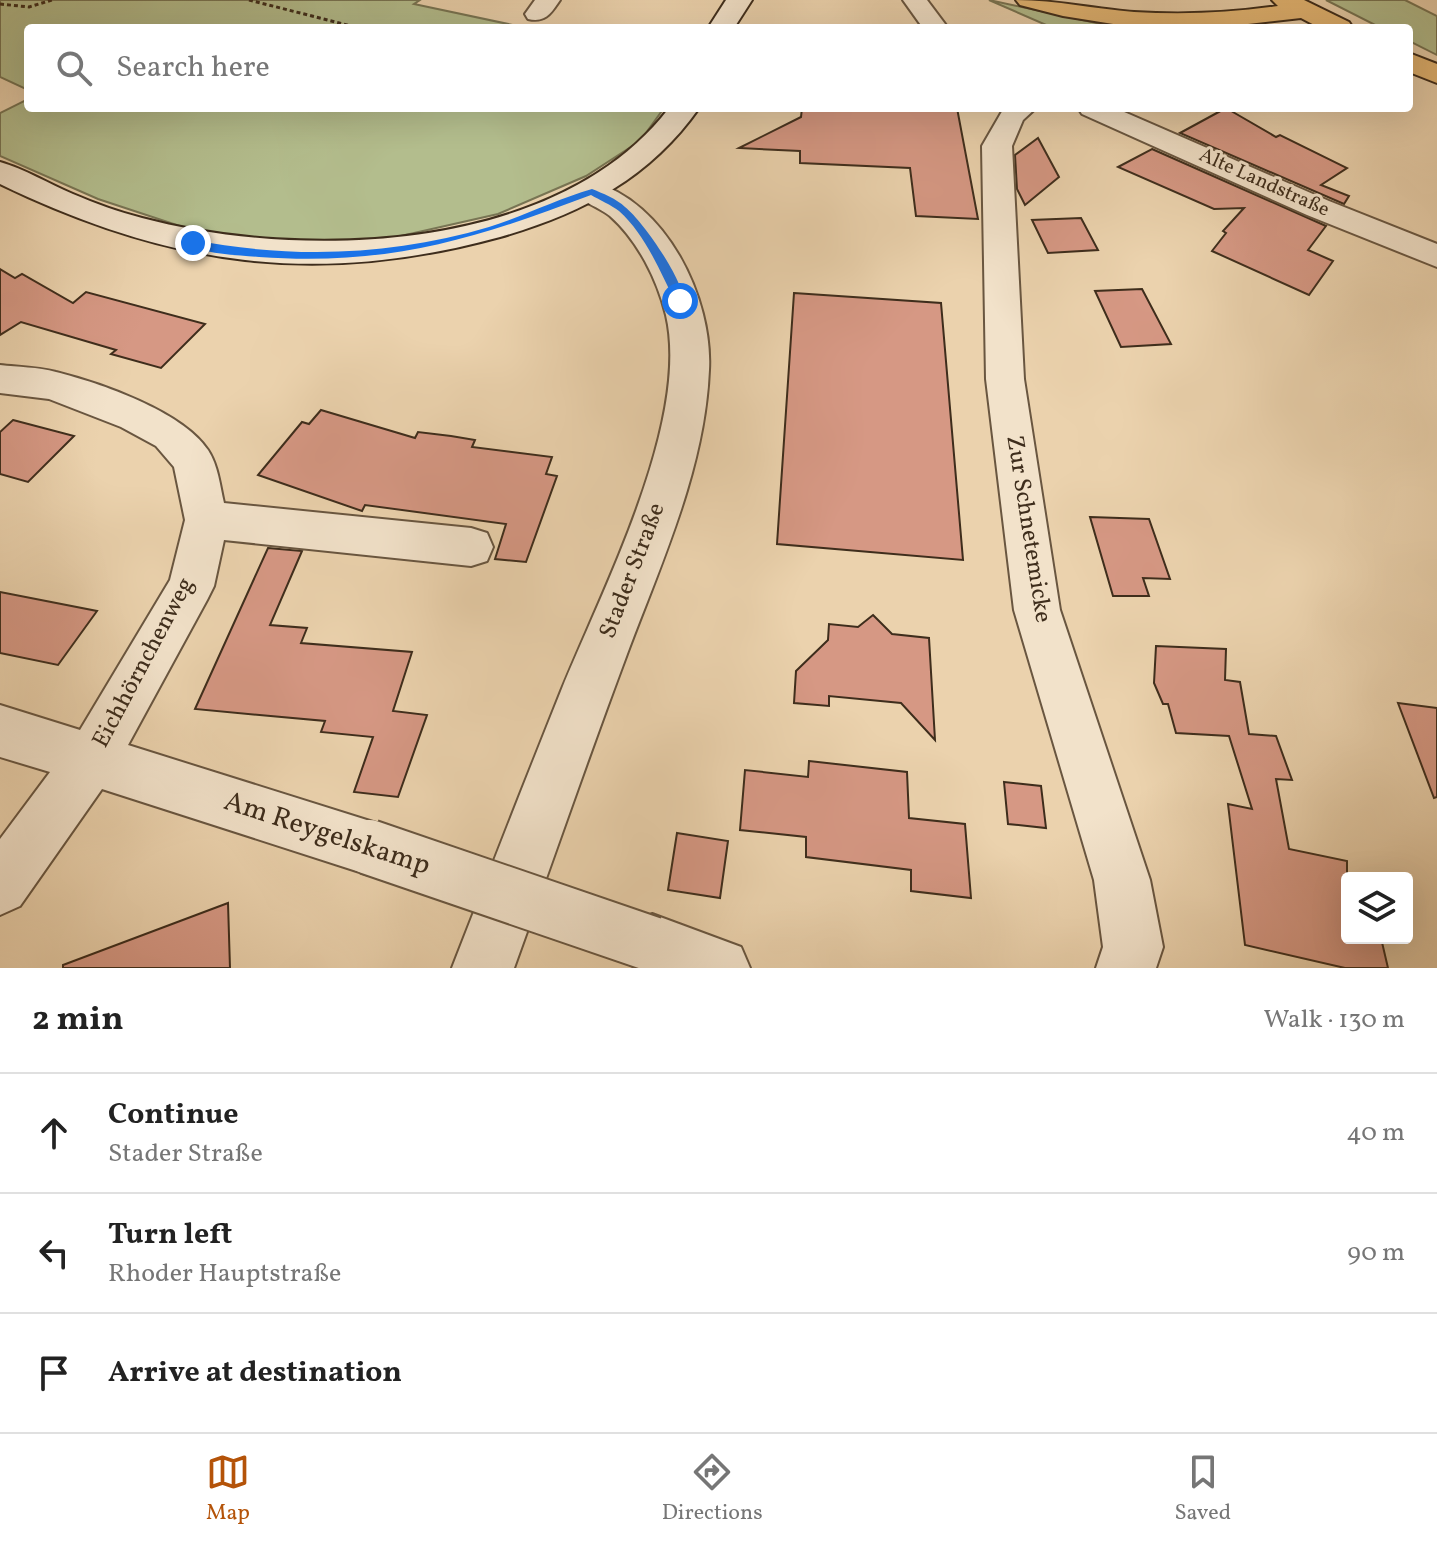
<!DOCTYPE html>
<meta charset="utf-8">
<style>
:root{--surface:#fff;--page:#f6f6f6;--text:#222;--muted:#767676;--line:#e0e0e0;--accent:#b45309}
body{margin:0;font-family:Vollkorn,serif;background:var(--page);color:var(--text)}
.controls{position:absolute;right:24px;bottom:24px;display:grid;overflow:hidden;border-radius:8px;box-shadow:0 8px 32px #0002}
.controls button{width:72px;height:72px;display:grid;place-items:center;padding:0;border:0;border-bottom:2px solid var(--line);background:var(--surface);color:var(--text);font:40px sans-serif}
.stop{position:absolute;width:24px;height:24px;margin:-18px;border:6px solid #1a73e8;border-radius:50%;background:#fff}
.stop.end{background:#1a73e8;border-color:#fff;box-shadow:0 2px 8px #0008}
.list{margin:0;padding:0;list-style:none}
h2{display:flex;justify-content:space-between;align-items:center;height:104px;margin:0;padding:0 32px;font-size:34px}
h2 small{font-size:26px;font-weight:400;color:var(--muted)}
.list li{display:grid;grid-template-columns:52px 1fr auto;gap:24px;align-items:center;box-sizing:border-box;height:120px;padding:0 32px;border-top:2px solid var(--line)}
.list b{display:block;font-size:30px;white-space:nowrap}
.list p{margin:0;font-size:26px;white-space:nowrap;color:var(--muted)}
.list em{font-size:26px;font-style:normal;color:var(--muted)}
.icon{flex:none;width:44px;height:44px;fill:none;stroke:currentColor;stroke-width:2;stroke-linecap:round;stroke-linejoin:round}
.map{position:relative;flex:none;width:1437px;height:968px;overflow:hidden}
.search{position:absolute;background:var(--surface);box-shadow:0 8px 32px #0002;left:24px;right:24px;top:24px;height:88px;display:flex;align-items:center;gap:20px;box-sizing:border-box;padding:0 28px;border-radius:8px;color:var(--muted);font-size:30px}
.sheet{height:464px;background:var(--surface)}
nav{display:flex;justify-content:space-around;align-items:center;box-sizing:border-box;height:112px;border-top:2px solid var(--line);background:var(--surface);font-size:22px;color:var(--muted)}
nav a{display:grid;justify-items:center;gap:4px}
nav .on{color:var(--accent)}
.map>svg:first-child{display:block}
.green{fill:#b3bd8d;stroke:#787554;stroke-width:2}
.building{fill:#d69884;stroke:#3e2d1c;stroke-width:2}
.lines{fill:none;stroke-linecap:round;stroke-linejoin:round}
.minor-casing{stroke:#695640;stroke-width:4}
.tertiary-casing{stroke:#695640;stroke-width:4}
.secondary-casing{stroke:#3e2d1c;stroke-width:4}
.primary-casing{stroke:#3e2d1c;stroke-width:4}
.path{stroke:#3e2d1c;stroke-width:3;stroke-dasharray:4 3;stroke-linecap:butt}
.minor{fill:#f2e2ca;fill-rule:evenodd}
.tertiary{fill:#f2e2ca;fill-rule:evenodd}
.secondary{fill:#f2e2ca;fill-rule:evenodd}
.primary{fill:#e6b976;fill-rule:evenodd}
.minor-bridge-casing{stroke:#695640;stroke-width:58;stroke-linecap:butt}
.minor-bridge{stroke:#f2e2ca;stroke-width:54}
.route{fill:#1a73e8}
.labels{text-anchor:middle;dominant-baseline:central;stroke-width:6;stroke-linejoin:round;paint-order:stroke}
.far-street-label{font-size:20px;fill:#3e2d1c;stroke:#f2e2ca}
.street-label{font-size:24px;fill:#3e2d1c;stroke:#f2e2ca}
.near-street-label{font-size:28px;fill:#3e2d1c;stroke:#f2e2ca}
</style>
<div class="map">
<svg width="1437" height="968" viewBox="0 0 1437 968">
<rect width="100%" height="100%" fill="#ebd2ad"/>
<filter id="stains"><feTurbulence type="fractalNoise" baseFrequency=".0025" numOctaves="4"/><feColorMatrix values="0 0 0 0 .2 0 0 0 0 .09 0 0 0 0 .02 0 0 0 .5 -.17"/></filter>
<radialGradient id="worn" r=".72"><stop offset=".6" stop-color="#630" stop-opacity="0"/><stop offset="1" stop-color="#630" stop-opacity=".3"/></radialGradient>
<g class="green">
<path d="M 0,0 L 420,0 L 414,4 L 513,25 L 514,28 L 28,28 L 28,90 L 0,77 Z"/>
<path d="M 989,0 L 1101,24 L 1139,28 L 1053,28 Z"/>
<path d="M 1326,0 L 1405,0 L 1437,16 L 1437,55 L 1409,41 L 1409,28 L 1381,28 Z"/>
<path d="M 28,99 L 28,108 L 664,108 L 640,141 L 586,176 L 498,214 L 392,238 L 301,243 L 207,235 L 98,199 L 0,156 L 0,113 Z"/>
</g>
<g class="building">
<path d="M 802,108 L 957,108 L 978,219 L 916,216 L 910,168 L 800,163 L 800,151 L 739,148 L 801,117 Z"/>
<path d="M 1226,108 L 1276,137 L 1280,135 L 1347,168 L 1321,185 L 1349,196 L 1344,204 L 1180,133 Z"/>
<path d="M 1038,138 L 1059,177 L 1025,205 L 1017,189 L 1015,155 Z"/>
<path d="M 1152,149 L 1326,226 L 1308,250 L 1333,261 L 1309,295 L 1212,251 L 1226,233 L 1223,231 L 1244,208 L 1214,209 L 1118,167 Z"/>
<path d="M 1081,218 L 1098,250 L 1048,253 L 1032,220 Z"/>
<path d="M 0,269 L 15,278 L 22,274 L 73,303 L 86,292 L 205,324 L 161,368 L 111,354 L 116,350 L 21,322 L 0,335 Z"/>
<path d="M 1142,289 L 1171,344 L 1121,347 L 1095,291 Z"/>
<path d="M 794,293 L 941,303 L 963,560 L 777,544 Z"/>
<path d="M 321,410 L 415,438 L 418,432 L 451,436 L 475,440 L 472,447 L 552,457 L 546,474 L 557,476 L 526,562 L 495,559 L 506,524 L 365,505 L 362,511 L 258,475 L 302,422 L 309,424 Z"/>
<path d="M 13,420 L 74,436 L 28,482 L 0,474 L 0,432 Z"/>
<path d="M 1090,517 L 1149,519 L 1170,579 L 1143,578 L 1149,596 L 1113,596 Z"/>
<path d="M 268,548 L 302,551 L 270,625 L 307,628 L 301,643 L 412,652 L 393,711 L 427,715 L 398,797 L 354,792 L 373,737 L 321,732 L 325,721 L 195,709 Z"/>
<path d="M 0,592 L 97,611 L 58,665 L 0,653 Z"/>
<path d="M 873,615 L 892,634 L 929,638 L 935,740 L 901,703 L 829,696 L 829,706 L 794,703 L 796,671 L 828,640 L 829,624 L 858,627 Z"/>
<path d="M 1156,646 L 1226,649 L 1225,680 L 1240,682 L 1249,734 L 1276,736 L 1292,780 L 1276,779 L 1289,849 L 1347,861 L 1347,938 L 1381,938 L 1388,968 L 1345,968 L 1245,945 L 1228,804 L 1252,809 L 1229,736 L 1176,733 L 1168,704 L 1163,704 L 1154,683 Z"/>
<path d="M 1398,703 L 1437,708 L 1437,797 L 1434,798 Z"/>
<path d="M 809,761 L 907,772 L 909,818 L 965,824 L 971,898 L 911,891 L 911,870 L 806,857 L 806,837 L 740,830 L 745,770 L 808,777 Z"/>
<path d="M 1004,782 L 1041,786 L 1046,828 L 1008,824 Z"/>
<path d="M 677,833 L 728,841 L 720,898 L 668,890 Z"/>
<path d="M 228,903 L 230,968 L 63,968 L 63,965 Z"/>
</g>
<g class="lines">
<g class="minor-casing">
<g id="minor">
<path d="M 535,0 L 560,0 C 551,13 546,23 528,19 L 525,14 Z"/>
<path d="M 903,0 L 927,0 L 948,28 L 923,28 Z"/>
<path d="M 1004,108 L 1036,108 L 1023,120 L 1012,146 L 1024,379 L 1060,610 L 1150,880 L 1163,947 L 1156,968 L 1096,968 L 1103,947 L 1094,880 L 1014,610 L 986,379 L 982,146 Z"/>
<path d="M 1078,108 L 1115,108 L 1329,201 L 1437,244 L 1437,267 L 1307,215 L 1082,114 Z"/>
<path d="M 0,365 C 18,367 38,367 56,372 C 100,383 182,411 208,450 C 218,465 220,486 224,503 L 471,528 L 487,533 L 493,547 L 487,561 L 471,566 L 224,540 L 214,586 L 207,600 L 128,745 L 389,827 L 397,847 L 389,867 L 369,875 L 102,789 L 20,906 L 0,915 L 0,839 L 50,772 L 0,757 L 0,705 L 80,730 L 170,580 L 185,520 L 174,467 L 156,446 L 121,427 L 49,399 L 0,393 Z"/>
<path d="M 652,914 L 741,947 L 750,968 L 638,968 L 631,965 L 622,944 L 631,923 Z"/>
</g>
</g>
<g class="tertiary-casing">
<path id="tertiary" d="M 592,182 C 666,201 713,299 709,370 C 705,469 661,563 627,654 C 588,758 552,863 514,968 L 452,968 C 488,876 524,783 561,691 C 601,592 691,421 666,315 C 657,279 638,241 610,216 C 599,207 584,204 576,192 L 580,185 Z"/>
</g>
<g class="secondary-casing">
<g id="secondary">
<path d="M 726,0 L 752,0 L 734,28 L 708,28 Z"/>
<path d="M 669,108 L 699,108 C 650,178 581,214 500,237 C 318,287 169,266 0,184 L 0,162 C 25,169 49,184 73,194 C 94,203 119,212 142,218 C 303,261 559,253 669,108 Z"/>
</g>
</g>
<g class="primary-casing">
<g id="primary">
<path d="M 1016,0 C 1058,0 1094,9 1134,12 C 1182,15 1231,13 1278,6 L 1272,0 L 1304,0 L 1349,22 L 1353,28 L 1320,28 L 1301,18 L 1213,28 L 1132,27 L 1063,16 L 1020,5 Z"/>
<path d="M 1409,53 L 1437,64 L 1437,83 L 1409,72 Z"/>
</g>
</g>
<g class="path">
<path d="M 249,0 L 359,28"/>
<path d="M 0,4 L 29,7 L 52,0"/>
</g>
<use href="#minor" class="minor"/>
<use href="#tertiary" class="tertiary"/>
<use href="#secondary" class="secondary"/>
<use href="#primary" class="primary"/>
<g class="minor-bridge-casing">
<path id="minor-bridge" d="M 369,847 L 652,944"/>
</g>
<use href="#minor-bridge" class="minor-bridge"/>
</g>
<path class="route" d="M 592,189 C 602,193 617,199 625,207 C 643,221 685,282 684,303 L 676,303 C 660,272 646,235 619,211 C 611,205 600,200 591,195 C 472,240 388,266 259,257 C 238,255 205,255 188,243 L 193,240 C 292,259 392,256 489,227 C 524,216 557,199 592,189 Z"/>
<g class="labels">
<g class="far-street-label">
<text transform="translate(1264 183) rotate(24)">Alte Landstraße</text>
</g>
<g class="street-label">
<text transform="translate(1028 529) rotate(81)">Zur Schnetemicke</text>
<text transform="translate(633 571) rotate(-69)">Stader Straße</text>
<text transform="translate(144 663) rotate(-62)">Eichhörnchenweg</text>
</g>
<g class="near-street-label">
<text transform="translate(327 834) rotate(18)">Am Reygelskamp</text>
</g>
</g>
<rect width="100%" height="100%" filter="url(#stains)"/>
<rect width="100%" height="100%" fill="url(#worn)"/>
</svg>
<div class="controls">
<button><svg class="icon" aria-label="layers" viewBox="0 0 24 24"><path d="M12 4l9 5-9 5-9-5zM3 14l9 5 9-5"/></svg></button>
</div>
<div class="stop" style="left:680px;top:301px"></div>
<div class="stop end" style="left:193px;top:243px"></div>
<div class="search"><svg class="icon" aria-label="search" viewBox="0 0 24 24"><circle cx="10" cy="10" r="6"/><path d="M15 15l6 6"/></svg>Search here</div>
</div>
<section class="sheet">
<h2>2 min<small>Walk · 130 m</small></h2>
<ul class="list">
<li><svg class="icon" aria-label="ahead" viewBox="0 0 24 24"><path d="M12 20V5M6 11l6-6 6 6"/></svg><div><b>Continue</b><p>Stader Straße</p></div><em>40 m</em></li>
<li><svg class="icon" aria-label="left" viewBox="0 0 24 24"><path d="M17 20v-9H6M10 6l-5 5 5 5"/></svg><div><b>Turn left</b><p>Rhoder Hauptstraße</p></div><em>90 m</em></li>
<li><svg class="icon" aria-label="arrive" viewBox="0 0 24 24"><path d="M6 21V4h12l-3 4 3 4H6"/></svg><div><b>Arrive at destination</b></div></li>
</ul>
</section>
<nav>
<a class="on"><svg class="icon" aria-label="map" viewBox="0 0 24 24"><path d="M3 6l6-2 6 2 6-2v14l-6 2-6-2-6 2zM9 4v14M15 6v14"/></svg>Map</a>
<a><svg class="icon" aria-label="directions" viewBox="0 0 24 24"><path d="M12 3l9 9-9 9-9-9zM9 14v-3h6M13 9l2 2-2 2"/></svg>Directions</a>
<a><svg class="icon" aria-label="saved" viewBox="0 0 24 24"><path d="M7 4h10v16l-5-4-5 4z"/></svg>Saved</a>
</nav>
